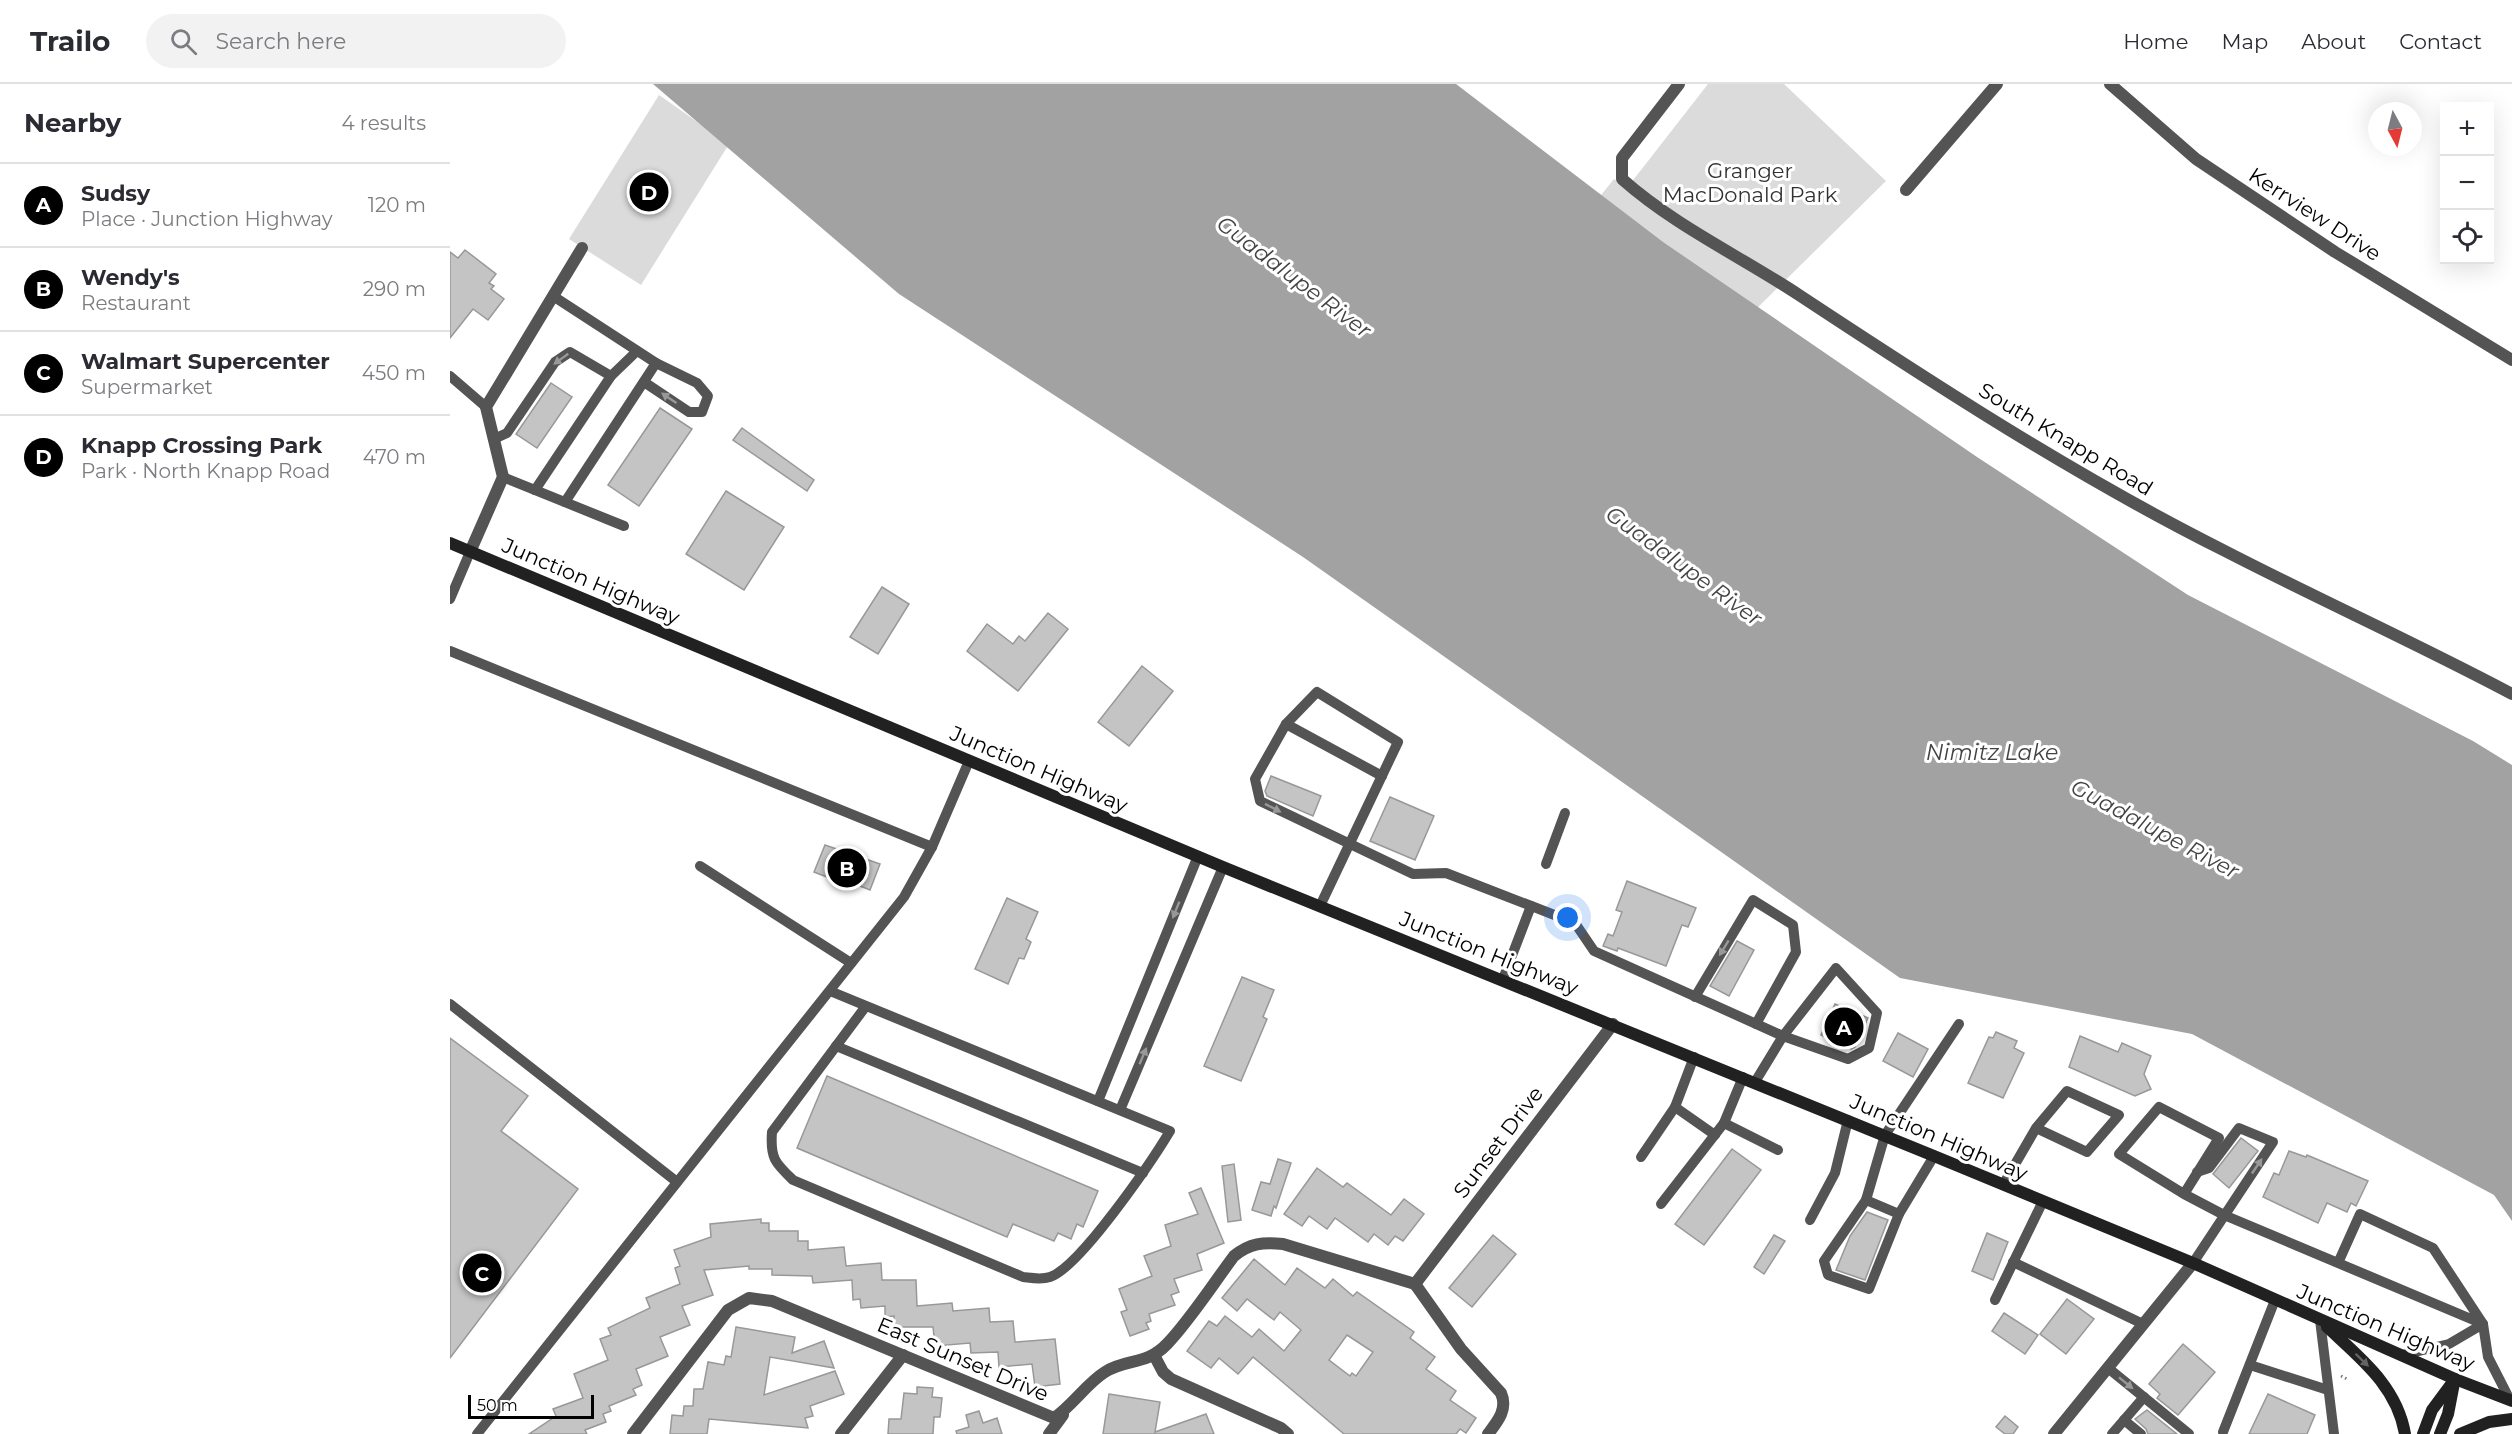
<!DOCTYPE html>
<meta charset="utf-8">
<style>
:root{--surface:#fff;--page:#f2f2f3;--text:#2b2b33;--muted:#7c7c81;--line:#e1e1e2;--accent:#000}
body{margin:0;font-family:Montserrat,sans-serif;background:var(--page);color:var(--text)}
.controls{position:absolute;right:18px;top:18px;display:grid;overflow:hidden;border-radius:0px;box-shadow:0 6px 24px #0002}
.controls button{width:54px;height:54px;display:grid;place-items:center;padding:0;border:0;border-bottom:2px solid var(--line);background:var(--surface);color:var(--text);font:30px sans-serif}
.compass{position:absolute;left:1918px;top:18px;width:54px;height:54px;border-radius:50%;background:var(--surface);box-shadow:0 6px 24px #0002;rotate:173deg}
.scale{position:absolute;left:18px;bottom:15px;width:126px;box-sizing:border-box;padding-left:6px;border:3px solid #000;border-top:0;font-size:16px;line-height:21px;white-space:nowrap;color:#000;-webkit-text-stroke:4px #fff;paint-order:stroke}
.you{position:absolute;left:1118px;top:834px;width:21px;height:21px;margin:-15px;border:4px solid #fff;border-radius:50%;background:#1a73e8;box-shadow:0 0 0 9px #1a73e833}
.badge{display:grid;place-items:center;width:39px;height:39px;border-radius:50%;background:var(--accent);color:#fff;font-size:20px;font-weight:700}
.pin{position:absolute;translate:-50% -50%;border:3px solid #fff;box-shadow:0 2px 6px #0006}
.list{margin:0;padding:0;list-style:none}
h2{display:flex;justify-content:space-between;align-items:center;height:78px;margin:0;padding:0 24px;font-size:26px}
h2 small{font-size:20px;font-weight:400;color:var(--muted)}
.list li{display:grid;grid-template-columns:39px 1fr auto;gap:18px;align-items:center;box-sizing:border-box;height:84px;padding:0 24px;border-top:2px solid var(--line)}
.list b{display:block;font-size:22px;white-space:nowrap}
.list p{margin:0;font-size:20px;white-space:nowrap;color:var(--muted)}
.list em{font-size:20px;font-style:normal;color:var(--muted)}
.icon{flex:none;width:33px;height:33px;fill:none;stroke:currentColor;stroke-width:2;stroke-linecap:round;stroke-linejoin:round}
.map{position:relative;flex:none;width:2062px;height:1350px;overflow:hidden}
header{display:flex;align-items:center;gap:36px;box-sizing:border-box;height:84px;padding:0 30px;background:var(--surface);border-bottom:2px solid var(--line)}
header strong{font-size:28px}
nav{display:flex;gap:33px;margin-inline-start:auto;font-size:21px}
.search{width:420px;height:54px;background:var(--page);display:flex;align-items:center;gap:15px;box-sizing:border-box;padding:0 21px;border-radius:33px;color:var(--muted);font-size:22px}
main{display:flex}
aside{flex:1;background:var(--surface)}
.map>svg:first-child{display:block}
.green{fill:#dbdbdb}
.water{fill:#a2a2a2}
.building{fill:#c4c4c4;stroke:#989898;stroke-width:1.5;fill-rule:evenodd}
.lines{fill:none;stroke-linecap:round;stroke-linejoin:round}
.path{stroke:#767676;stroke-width:3;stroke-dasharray:1.5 3;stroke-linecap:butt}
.lane{stroke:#545454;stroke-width:10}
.street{stroke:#545454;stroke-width:12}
.secondary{stroke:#212121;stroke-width:12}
.oneway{fill:#989898}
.oneway2{fill:#646464}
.labels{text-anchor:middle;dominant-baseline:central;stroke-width:6;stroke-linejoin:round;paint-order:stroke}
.park-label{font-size:21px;fill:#323232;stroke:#fff}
.street-label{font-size:21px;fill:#000;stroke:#fff}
.water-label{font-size:22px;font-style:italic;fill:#434343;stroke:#fff}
</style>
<header>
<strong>Trailo</strong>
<div class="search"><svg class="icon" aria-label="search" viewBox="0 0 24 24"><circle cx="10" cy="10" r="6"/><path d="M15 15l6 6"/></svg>Search here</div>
<nav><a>Home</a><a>Map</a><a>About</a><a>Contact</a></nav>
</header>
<main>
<aside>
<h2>Nearby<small>4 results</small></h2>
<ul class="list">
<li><span class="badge">A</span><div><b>Sudsy</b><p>Place · Junction Highway</p></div><em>120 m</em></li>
<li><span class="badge">B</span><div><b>Wendy's</b><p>Restaurant</p></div><em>290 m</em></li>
<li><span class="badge">C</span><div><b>Walmart Supercenter</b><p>Supermarket</p></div><em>450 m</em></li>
<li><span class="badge">D</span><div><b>Knapp Crossing Park</b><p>Park · North Knapp Road</p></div><em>470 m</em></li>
</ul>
</aside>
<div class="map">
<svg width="2062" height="1350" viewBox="0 0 2062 1350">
<rect width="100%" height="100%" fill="#fff"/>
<g class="green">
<path d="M 1258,0 L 1334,0 L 1436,97 L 1295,236 L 1139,126 L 1164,95 L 1177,104 Z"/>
<path d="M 209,11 L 279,60 L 191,201 L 119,155 Z"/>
</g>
<path class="water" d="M 203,0 L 1006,0 L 1213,158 L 1527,373 L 1738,511 L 2023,657 L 2062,681 L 2062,1137 L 2044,1111 L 1742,950 L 1450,894 L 853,473 L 449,210 Z"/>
<g class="building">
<path d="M 15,166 L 46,190 L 39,199 L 44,202 L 41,205 L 54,215 L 38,236 L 23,225 L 0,254 L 0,168 L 8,174 Z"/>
<path d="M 101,299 L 122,313 L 87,364 L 66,350 Z"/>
<path d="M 210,324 L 242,345 L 189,422 L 158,401 Z"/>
<path d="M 292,344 L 364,396 L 357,407 L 283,356 Z"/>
<path d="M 276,407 L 334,443 L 294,506 L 236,470 Z"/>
<path d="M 432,503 L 459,520 L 428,570 L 400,553 Z"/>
<path d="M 598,529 L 618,545 L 568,607 L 517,567 L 537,540 L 563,560 L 569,552 L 575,557 Z"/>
<path d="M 692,582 L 723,607 L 679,662 L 648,638 Z"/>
<path d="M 821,692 L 871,712 L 863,732 L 817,712 L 815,707 Z"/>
<path d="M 940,713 L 984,732 L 965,776 L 920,757 Z"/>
<path d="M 375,761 L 430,780 L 420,806 L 405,800 L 403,803 L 364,788 Z"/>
<path d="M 1177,797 L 1246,824 L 1238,843 L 1232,841 L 1216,882 L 1168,864 L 1167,867 L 1153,862 L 1158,850 L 1163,852 L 1172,828 L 1166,826 Z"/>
<path d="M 557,814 L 588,828 L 576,855 L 581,858 L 574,875 L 569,874 L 558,900 L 525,885 Z"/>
<path d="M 1287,857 L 1304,866 L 1279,912 L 1260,902 Z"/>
<path d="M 792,893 L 824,906 L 813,933 L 817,935 L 791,997 L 754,982 Z"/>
<path d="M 1385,920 L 1418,934 L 1405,963 L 1401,965 L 1371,951 Z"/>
<path d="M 1546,948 L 1567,957 L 1564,964 L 1574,969 L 1553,1014 L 1518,999 L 1539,953 L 1543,954 Z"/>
<path d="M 1448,949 L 1478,965 L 1463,993 L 1433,977 Z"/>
<path d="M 1630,952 L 1668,968 L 1672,959 L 1701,972 L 1694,990 L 1701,1005 L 1685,1012 L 1619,983 Z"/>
<path d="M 0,954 L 78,1012 L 51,1047 L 128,1105 L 0,1274 Z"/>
<path d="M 377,992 L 648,1107 L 633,1143 L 627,1140 L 621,1155 L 608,1149 L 604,1157 L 563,1140 L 557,1153 L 347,1064 Z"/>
<path d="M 1791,1054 L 1808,1067 L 1779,1104 L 1763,1090 Z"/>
<path d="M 1282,1065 L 1311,1086 L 1254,1161 L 1225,1140 Z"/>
<path d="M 1839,1067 L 1856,1073 L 1857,1071 L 1918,1097 L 1906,1122 L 1901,1119 L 1897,1128 L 1877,1119 L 1868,1139 L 1813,1113 L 1824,1089 L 1829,1091 Z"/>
<path d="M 828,1075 L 841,1079 L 826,1124 L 824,1122 L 821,1132 L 802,1126 L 811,1098 L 820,1100 Z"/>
<path d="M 784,1080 L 791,1136 L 778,1138 L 772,1082 Z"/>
<path d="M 867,1084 L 893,1103 L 897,1099 L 941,1131 L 954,1115 L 974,1130 L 953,1157 L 945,1152 L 938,1161 L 924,1150 L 918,1158 L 885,1134 L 877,1145 L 859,1132 L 852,1142 L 834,1130 Z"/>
<path d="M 751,1104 L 774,1159 L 747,1170 L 752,1186 L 724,1195 L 729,1208 L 721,1211 L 725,1221 L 699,1230 L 701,1237 L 696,1239 L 699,1245 L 680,1252 L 671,1228 L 677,1226 L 669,1205 L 702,1192 L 694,1172 L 721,1162 L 715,1141 L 748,1130 L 739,1109 Z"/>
<path d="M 1417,1128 L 1438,1136 L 1415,1196 L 1386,1186 L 1400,1152 Z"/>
<path d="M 311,1135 L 311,1139 L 319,1139 L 319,1147 L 348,1147 L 348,1157 L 358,1157 L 358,1166 L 394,1163 L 396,1182 L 431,1179 L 432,1196 L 466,1196 L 467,1222 L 502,1219 L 503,1227 L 539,1224 L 540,1238 L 563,1237 L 565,1258 L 605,1255 L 610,1300 L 585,1303 L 582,1280 L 549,1283 L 548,1268 L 521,1269 L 520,1259 L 485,1262 L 483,1243 L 444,1243 L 444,1232 L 435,1233 L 435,1222 L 411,1224 L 410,1215 L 403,1216 L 402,1196 L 363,1199 L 362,1192 L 322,1191 L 322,1185 L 299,1185 L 299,1182 L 254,1186 L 263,1211 L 232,1222 L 240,1241 L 210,1253 L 218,1272 L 186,1285 L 192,1301 L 183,1305 L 186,1311 L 159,1322 L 161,1327 L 153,1330 L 156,1338 L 135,1346 L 137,1350 L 79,1350 L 106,1332 L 103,1325 L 133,1314 L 124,1290 L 158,1276 L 150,1255 L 161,1251 L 158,1244 L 200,1224 L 196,1214 L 230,1200 L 225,1184 L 230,1182 L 224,1166 L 261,1153 L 260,1140 Z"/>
<path d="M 1537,1149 L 1558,1158 L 1543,1196 L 1522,1187 Z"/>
<path d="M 1043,1151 L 1066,1170 L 1022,1223 L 999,1204 Z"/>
<path d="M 1324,1151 L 1335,1157 L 1314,1190 L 1304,1183 Z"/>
<path d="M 804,1175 L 835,1201 L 847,1184 L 875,1204 L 883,1195 L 903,1212 L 907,1208 L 964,1248 L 960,1254 L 985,1273 L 976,1285 L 1006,1307 L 1000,1316 L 1026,1334 L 1016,1349 L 1010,1345 L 1006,1350 L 894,1350 L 803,1273 L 788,1290 L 769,1274 L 761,1284 L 737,1267 L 759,1237 L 767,1242 L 775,1232 L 802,1253 L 809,1245 L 834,1267 L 851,1246 L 830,1228 L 824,1236 L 797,1215 L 787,1227 L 772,1214 ZM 897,1251 L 923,1268 L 906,1292 L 902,1289 L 900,1292 L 879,1276 Z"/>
<path d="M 1617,1215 L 1644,1235 L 1616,1270 L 1590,1250 Z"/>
<path d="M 1554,1229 L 1588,1251 L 1575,1270 L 1542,1247 Z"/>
<path d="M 286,1243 L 345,1253 L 342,1269 L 374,1257 L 384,1284 L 320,1273 L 314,1311 L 385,1287 L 394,1310 L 360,1322 L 363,1332 L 355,1334 L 358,1344 L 259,1335 L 257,1350 L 220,1350 L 222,1331 L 233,1332 L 234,1322 L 243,1322 L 244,1305 L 253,1305 L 258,1278 L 274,1281 L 276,1272 L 281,1273 Z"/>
<path d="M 1733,1260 L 1765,1288 L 1728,1331 L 1707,1314 L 1710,1310 L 1699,1300 Z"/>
<path d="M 467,1303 L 483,1304 L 482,1313 L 492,1314 L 490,1333 L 484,1333 L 483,1350 L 438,1350 L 439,1335 L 451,1335 L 454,1309 L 467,1310 Z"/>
<path d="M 659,1310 L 710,1318 L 705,1348 L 756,1330 L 764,1350 L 653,1350 Z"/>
<path d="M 1818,1310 L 1865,1331 L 1857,1350 L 1799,1350 Z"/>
<path d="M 1697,1326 L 1727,1350 L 1698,1350 L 1696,1345 L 1685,1335 Z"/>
<path d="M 529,1327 L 533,1339 L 547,1334 L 552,1350 L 507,1350 L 506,1347 L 519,1343 L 516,1331 Z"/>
<path d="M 1555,1332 L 1568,1343 L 1563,1350 L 1555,1350 L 1546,1343 Z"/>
</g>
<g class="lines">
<path class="path" d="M 1891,1292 L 1899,1296"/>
<g class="lane">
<path d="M 103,212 L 206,279 L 247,299 L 258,312 L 252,328 L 239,328 L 194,298"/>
<path d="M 0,292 L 36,323"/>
<path d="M 44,355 L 57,349 L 105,278 L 120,268 L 161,292"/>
<path d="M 53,393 L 174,442"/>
<path d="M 85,406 L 161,292 L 187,267"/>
<path d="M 115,418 L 206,279"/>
<path d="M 0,515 L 20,468"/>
<path d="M 0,567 L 482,763"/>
<path d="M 836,640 L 932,692"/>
<path d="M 1096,780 L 1115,729"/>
<path d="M 250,782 L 401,879"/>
<path d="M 870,822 L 948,658 L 867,608 L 836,640 L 805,695 L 810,717 L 963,790 L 996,789 L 1125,839 L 1144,867 L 1333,952 L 1398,975 L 1419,964 L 1427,929 L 1386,884 L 1333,952 L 1305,998"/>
<path d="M 1053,895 L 1081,822"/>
<path d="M 380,907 L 720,1047 C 702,1077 630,1183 600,1193 C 591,1196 582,1194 573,1193 L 343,1096 C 325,1079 320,1074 322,1048 L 416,922"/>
<path d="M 1245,913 L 1303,816 L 1343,841 L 1346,868 L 1306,940"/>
<path d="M 0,920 L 227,1098"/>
<path d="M 386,962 L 693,1089"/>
<path d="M 648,1017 L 748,772"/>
<path d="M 1225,1023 L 1244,973"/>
<path d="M 670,1026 L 773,783"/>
<path d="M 1274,1039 L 1328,1066"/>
<path d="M 1484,1072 L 1449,1130 L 1419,1205 L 1378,1191 L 1374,1177 L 1416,1116 L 1435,1051 L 1509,940"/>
<path d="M 1191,1073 L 1225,1023 L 1265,1051"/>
<path d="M 1553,1101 L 1586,1044 L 1617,1007 L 1669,1031 L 1637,1068 L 1586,1044"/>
<path d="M 1734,1110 L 1769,1054 L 1709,1023 L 1669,1070 L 1734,1110 L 1774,1131 L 2033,1240 L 1983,1164 L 1910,1130 L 1888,1179"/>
<path d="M 1416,1116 L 1449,1130"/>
<path d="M 1211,1120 L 1274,1039 L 1293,993"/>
<path d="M 1360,1136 L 1385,1089 L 1398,1036"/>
<path d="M 1563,1178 L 1693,1240"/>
<path d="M 1743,1179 L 1823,1058 L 1789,1044 L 1759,1084 L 1747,1088"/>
<path d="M 1545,1216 L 1593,1117"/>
<path d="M 1870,1236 L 1884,1350"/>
<path d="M 1952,1271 L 1999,1260 L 2033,1240 L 2038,1273 L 2060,1316"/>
<path d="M 1800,1281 L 1878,1306"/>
<path d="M 1658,1284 L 1739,1350"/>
<path d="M 1674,1336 L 1691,1350"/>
<path d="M 1773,1348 L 1825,1216"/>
<path d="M 27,1350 L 454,813 L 482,763 L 519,677"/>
<path d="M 1662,1350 L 1694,1313"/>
</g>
<g class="street">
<path d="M 1229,0 L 1172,74 L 1172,95 C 1225,142 1290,172 1349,211 C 1487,302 1627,393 1775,467 C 1870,516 1968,560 2062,610"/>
<path d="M 1660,0 L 1746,75 L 1885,168 L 2062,276"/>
<path d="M 1456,106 L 1547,0"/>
<path d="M 20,468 L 53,393 L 36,323 L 132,164"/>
<path d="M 965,1200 L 1163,940"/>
<path d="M 965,1200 L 1011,1265 L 1051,1309 C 1058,1325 1048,1337 1038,1350"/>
<path d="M 704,1271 L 713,1288 L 721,1295 L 831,1344 L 838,1350"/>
<path d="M 183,1350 L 278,1226 L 299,1214 L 322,1217 L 604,1334 C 623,1321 637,1299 655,1288 C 677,1274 696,1282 717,1260 C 740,1236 763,1200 784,1172 C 800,1159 813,1158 833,1160 L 965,1200"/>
<path d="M 391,1350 L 453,1271"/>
<path d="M 599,1350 L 613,1331"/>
<path d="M 1604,1350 L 1743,1179"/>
</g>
<g class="secondary">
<path d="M 0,459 L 773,783 L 1484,1072 L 1743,1179 L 2005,1295 L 2062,1317"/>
<path d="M 1877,1243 C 1910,1274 1947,1302 1955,1350"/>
<path d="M 1973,1350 L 1982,1326 L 2005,1295"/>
<path d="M 1990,1350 L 1998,1330 L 2004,1299"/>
<path d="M 2010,1350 L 2039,1338 L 2062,1335"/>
</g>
</g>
<defs><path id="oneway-solid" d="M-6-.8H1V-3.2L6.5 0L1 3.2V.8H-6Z" transform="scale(1.5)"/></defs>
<g class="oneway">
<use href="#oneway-solid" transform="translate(111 275) rotate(144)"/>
<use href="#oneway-solid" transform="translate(219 314) rotate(-146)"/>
<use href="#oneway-solid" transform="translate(823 724) rotate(27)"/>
<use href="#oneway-solid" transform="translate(726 826) rotate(112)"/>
<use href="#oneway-solid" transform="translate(1274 864) rotate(121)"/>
<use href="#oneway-solid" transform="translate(693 972) rotate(-67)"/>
<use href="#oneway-solid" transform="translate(1807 1082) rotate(-56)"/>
<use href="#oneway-solid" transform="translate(1676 1299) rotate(39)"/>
</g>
<use class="oneway2" href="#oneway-solid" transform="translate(1912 1276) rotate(44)"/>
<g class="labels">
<g class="park-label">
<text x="1300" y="86">Granger<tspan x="1300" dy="24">MacDonald Park</tspan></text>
</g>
<g class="street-label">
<text transform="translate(1865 130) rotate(33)">Kerrview Drive</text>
<text transform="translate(1616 355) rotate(31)">South Knapp Road</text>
<text transform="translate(141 497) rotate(23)">Junction Highway</text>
<text transform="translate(589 685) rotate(23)">Junction Highway</text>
<text transform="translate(1039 869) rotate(22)">Junction Highway</text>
<text transform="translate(1489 1053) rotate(23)">Junction Highway</text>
<text transform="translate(1048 1058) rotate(-53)">Sunset Drive</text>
<text transform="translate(1936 1243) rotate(23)">Junction Highway</text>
<text transform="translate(513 1275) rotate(23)">East Sunset Drive</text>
</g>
<g class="water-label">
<text transform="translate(844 193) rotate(37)">Guadalupe River</text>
<text transform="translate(1234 482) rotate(36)">Guadalupe River</text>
<text x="1542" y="668">Nimitz Lake</text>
<text transform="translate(1705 745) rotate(28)">Guadalupe River</text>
</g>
</g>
</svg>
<div class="controls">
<button>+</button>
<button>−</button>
<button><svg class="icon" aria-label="locate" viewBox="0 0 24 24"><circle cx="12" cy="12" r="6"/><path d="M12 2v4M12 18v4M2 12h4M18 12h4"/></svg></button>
</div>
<svg class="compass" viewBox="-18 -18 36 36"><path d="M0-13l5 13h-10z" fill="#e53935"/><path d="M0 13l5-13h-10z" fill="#7c7c81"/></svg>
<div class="scale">50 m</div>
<div class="you"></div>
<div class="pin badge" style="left:1394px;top:943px">A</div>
<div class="pin badge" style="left:397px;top:784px">B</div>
<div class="pin badge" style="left:32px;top:1189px">C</div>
<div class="pin badge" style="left:199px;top:108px">D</div>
</div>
</main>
